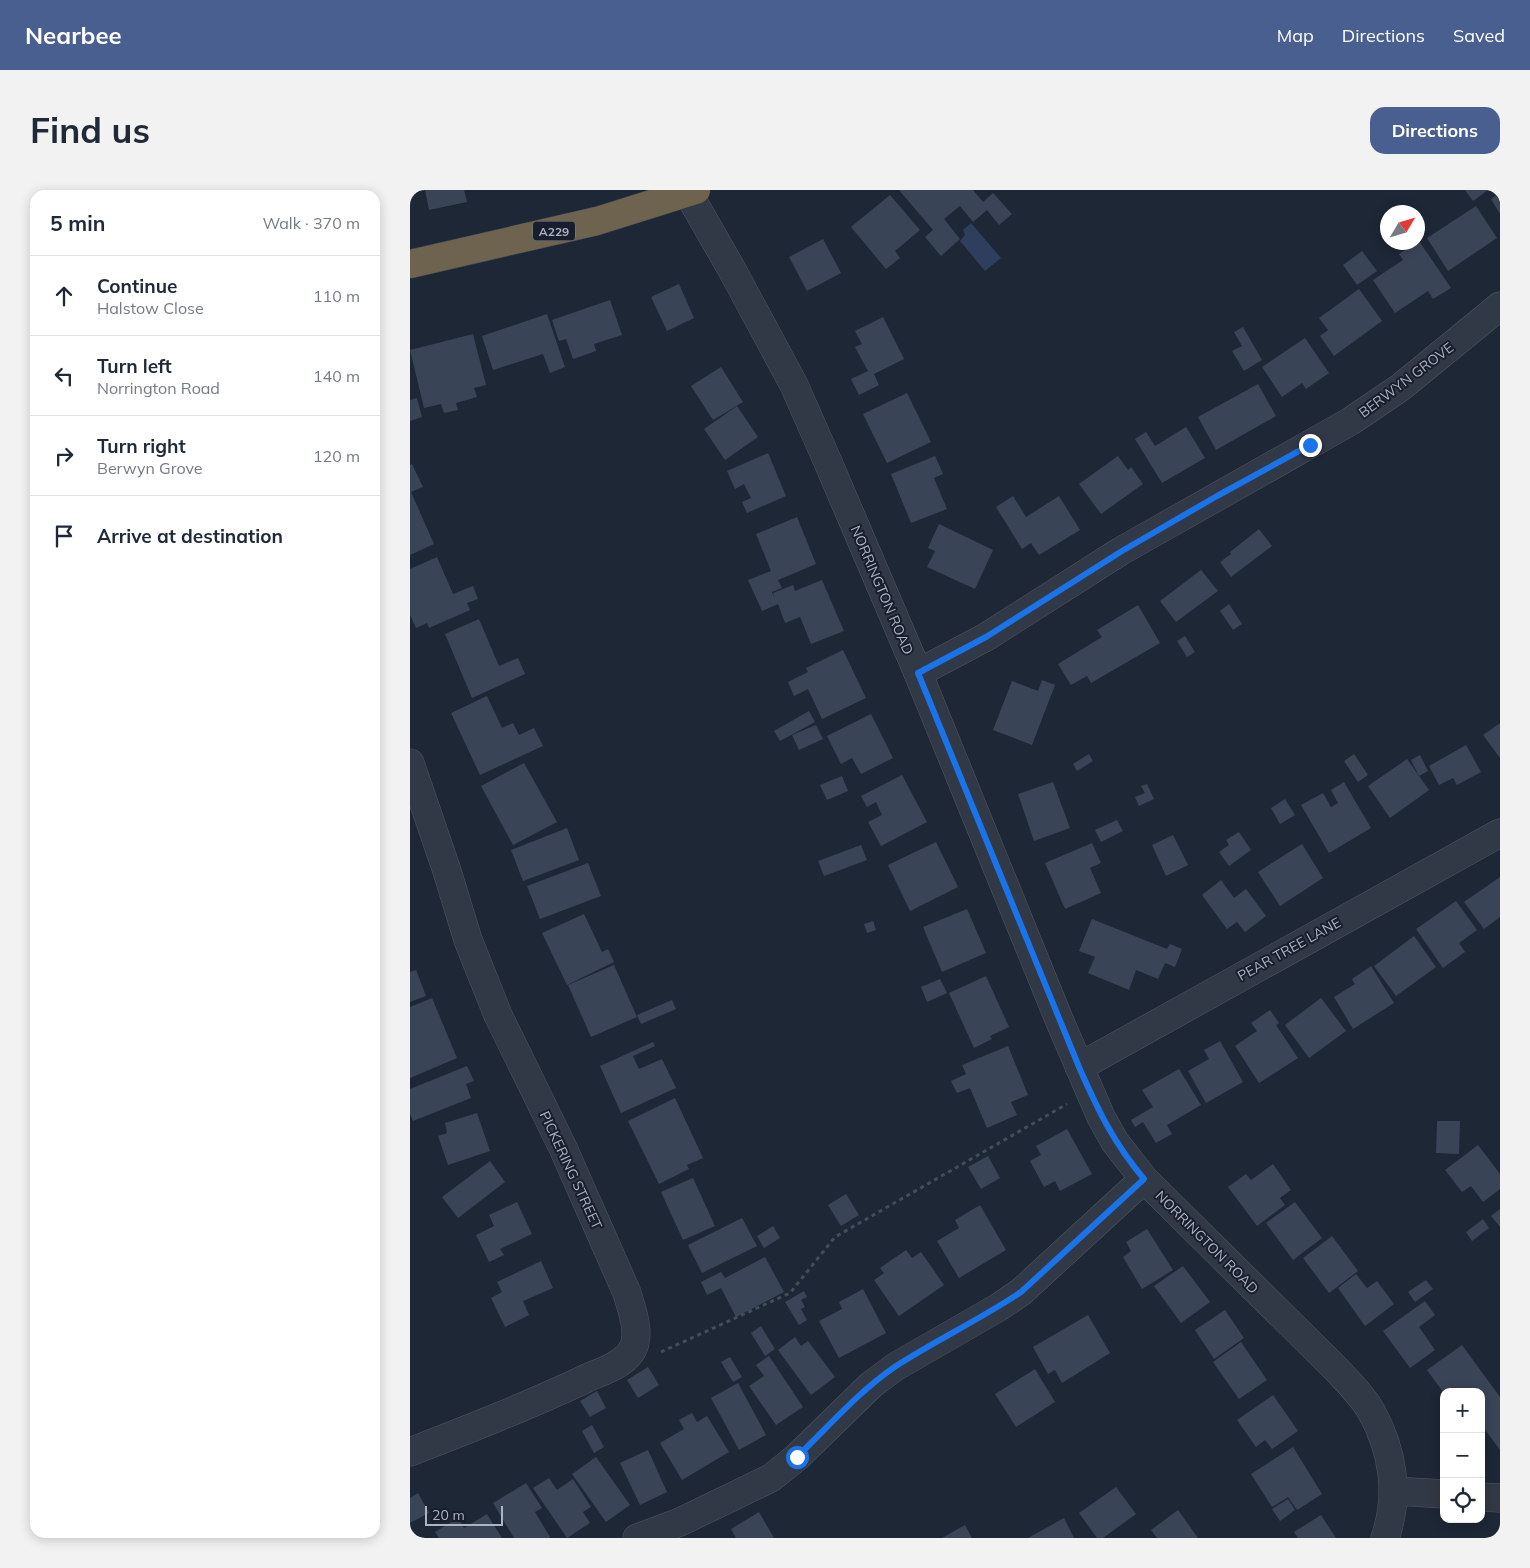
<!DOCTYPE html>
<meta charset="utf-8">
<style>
:root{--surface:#fff;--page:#f2f2f3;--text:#1f2937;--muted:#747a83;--line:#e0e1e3;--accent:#485f8f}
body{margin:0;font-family:Mulish,sans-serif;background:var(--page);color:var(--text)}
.controls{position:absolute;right:15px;bottom:15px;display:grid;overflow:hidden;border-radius:10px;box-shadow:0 2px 12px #0003}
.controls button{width:45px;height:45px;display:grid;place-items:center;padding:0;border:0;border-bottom:1px solid var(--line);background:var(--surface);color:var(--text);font:25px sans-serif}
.compass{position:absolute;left:970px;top:15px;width:45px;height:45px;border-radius:50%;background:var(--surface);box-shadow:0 2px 12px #0003;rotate:52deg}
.scale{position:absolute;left:15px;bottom:12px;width:78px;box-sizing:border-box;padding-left:5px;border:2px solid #abb3c4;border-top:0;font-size:14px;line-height:18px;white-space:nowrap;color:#abb3c4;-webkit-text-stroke:4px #181e2b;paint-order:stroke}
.stop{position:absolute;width:15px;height:15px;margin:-11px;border:4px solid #1a73e8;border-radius:50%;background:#fff}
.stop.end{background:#1a73e8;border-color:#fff;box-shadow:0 1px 5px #0008}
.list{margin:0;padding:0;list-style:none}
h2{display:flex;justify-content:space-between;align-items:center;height:65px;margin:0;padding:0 20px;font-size:21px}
h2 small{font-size:16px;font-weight:400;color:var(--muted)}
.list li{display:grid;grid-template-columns:32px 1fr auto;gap:15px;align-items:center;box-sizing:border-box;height:80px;padding:0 20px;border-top:1px solid var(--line)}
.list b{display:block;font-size:19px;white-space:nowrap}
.list p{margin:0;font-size:16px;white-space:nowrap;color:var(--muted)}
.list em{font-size:16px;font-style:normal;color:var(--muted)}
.icon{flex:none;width:28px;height:28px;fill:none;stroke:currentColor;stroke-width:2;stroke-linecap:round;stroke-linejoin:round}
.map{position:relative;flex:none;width:1090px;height:1348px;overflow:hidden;border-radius:15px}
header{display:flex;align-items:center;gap:30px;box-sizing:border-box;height:70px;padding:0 25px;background:var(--accent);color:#fff}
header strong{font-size:24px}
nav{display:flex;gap:28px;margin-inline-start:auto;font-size:18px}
.intro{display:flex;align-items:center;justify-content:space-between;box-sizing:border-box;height:120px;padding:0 30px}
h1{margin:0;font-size:35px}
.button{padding:12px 22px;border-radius:15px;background:var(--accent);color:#fff;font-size:18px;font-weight:700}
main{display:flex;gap:30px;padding:0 30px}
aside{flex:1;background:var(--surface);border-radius:15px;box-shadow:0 2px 12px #0003}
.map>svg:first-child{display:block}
.water{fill:#2f3e5c}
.building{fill:#3a4457}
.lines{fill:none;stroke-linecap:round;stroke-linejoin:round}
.street-casing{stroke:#4f5665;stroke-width:29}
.highway-casing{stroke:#3c4351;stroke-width:29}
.path{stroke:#3e5055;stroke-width:3;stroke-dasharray:4 4;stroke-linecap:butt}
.street{stroke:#323946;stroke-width:28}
.highway{stroke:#6d634e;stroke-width:28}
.route{stroke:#1a73e8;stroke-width:6}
.labels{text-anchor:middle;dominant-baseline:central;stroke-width:4;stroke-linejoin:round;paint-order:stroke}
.shield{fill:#181e2b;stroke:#7f8696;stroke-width:1}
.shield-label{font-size:12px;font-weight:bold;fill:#abb3c4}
.street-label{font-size:14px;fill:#abb3c4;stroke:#181e2b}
</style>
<header>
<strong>Nearbee</strong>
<nav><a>Map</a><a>Directions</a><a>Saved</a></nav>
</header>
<div class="intro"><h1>Find us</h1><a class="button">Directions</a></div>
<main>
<aside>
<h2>5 min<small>Walk · 370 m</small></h2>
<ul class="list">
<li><svg class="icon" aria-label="ahead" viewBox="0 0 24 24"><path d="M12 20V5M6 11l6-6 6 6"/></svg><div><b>Continue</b><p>Halstow Close</p></div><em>110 m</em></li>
<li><svg class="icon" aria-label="left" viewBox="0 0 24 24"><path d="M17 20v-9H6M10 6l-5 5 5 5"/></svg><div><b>Turn left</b><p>Norrington Road</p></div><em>140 m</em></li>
<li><svg class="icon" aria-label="right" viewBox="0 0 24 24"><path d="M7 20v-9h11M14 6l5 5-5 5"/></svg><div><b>Turn right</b><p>Berwyn Grove</p></div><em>120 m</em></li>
<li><svg class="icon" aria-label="arrive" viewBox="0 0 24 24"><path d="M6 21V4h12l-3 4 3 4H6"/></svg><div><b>Arrive at destination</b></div></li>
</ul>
</aside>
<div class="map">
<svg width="1090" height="1348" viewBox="0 0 1090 1348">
<rect width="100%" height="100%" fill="#1e2736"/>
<path class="water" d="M 561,33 L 591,68 L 575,81 L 550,51 L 555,45 L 553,40 Z"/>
<g class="building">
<path d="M 15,0 L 54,0 L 57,12 L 19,20 Z"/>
<path d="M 489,0 L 563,0 L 573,12 L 583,3 L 602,24 L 589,35 L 577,20 L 563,32 L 550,16 L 534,29 L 550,49 L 531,66 L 515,47 L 523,40 Z"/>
<path d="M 1055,0 L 1078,0 L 1063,11 Z"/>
<path d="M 1090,3 L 1090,24 L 1081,9 Z"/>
<path d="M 480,5 L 510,40 L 485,61 L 490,68 L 476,79 L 441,37 Z"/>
<path d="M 1066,16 L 1087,48 L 1038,81 L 1017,48 Z"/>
<path d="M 413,49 L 431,83 L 397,101 L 379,67 Z"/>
<path d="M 1009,51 L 1041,98 L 1023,109 L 1018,101 L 985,123 L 963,90 L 993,70 L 989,64 Z"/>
<path d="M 952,61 L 967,81 L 947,95 L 933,75 Z"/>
<path d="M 269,94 L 284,128 L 257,141 L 241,107 Z"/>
<path d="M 949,99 L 972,131 L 924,166 L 910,146 L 918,140 L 909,128 Z"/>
<path d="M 200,110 L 212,145 L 184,154 L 186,161 L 163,169 L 156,149 L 149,151 L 142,130 Z"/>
<path d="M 137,124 L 155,177 L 140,183 L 133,164 L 83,180 L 72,146 Z"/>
<path d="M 473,127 L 494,169 L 464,184 L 469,195 L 449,205 L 441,189 L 458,181 L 445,157 L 452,154 L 445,141 Z"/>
<path d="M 833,137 L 852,170 L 834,181 L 822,161 L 832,156 L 824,142 Z"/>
<path d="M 63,144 L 76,195 L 64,198 L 67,207 L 46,213 L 48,220 L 34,223 L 31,214 L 14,218 L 0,160 Z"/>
<path d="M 895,148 L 919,183 L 896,199 L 892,193 L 872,207 L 852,177 Z"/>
<path d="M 311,177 L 333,212 L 303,230 L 281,196 Z"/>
<path d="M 848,194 L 866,226 L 806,260 L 788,227 Z"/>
<path d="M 497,203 L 521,252 L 477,273 L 453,224 Z"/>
<path d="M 7,208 L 12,227 L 0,231 L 0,210 Z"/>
<path d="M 327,216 L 348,247 L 315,270 L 294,239 Z"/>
<path d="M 776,237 L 795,268 L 752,293 L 725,249 L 736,242 L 745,256 Z"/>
<path d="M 358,263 L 376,306 L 337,323 L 332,312 L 341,308 L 334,294 L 325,299 L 317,281 Z"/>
<path d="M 525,266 L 533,284 L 524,288 L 537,319 L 501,333 L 481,284 Z"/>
<path d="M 708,266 L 718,280 L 721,277 L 733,294 L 691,324 L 669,294 Z"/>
<path d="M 2,274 L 13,297 L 1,302 L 24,354 L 0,365 L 0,275 Z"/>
<path d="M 603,306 L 616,327 L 649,306 L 670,340 L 629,365 L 621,353 L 612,359 L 586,317 Z"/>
<path d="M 387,327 L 406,374 L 368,390 L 372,398 L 362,402 L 365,410 L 363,403 L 383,395 L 385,401 L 412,390 L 434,441 L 401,454 L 390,427 L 375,433 L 368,414 L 352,421 L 338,390 L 361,381 L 346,344 Z"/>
<path d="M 529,334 L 583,360 L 565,399 L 517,377 L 525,361 L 518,358 Z"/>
<path d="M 849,339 L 862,356 L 821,387 L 810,372 L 821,364 L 820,362 Z"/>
<path d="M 27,367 L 43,404 L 63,396 L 68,409 L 57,413 L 60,420 L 19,438 L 17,433 L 6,438 L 0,425 L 0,379 Z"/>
<path d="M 791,380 L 808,401 L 766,432 L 750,411 Z"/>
<path d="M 819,414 L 832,434 L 823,440 L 810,421 Z"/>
<path d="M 728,415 L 750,453 L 681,493 L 677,486 L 661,495 L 648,474 L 692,447 L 687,440 Z"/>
<path d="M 69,429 L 89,476 L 108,468 L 115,484 L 62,508 L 35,444 Z"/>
<path d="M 775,446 L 785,462 L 777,467 L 767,451 Z"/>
<path d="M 433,460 L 456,508 L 412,529 L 398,499 L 384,506 L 378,492 L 398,482 L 396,478 Z"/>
<path d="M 632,490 L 645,495 L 622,555 L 583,540 L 602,491 L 628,501 Z"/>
<path d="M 77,506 L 92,538 L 103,533 L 109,545 L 124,538 L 133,556 L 70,585 L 41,523 Z"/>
<path d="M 399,521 L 405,532 L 370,551 L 364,541 Z"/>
<path d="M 461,524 L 483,568 L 451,584 L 442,568 L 431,574 L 417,546 Z"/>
<path d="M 1090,533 L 1090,568 L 1073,545 Z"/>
<path d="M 406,535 L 413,549 L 389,560 L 382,545 Z"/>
<path d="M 1056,555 L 1071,582 L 1047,595 L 1043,588 L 1029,595 L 1019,576 Z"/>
<path d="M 679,564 L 683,571 L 667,581 L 663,574 Z"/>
<path d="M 944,564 L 958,585 L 948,592 L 934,571 Z"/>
<path d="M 1010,565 L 1018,581 L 1009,586 L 1001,570 Z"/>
<path d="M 997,569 L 1019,600 L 980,628 L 958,596 Z"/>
<path d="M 114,573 L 147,632 L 103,655 L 71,596 Z"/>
<path d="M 492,585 L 517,632 L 471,656 L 458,632 L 472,625 L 466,612 L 457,617 L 451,606 Z"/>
<path d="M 432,586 L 438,601 L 417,610 L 410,595 Z"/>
<path d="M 643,592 L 660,638 L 624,651 L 608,604 Z"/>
<path d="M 934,592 L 961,638 L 919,663 L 891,615 L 913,603 L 921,617 L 928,613 L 921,600 Z"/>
<path d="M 737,594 L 744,609 L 729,616 L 725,607 L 735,603 L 731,596 Z"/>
<path d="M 875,609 L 885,625 L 870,634 L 861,618 Z"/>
<path d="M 707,630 L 713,641 L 691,652 L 685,640 Z"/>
<path d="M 157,638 L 169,670 L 113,691 L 101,660 Z"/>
<path d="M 829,642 L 841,660 L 819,676 L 809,662 L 819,655 L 816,650 Z"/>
<path d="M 763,645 L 778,675 L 756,686 L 742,655 Z"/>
<path d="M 526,652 L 548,697 L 500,721 L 478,675 Z"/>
<path d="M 682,653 L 691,673 L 680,678 L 691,703 L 655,719 L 635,673 Z"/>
<path d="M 892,654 L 913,688 L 870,716 L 848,682 Z"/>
<path d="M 451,655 L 457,670 L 414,686 L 408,671 Z"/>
<path d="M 178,673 L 191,706 L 130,729 L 117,696 Z"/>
<path d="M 1090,687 L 1090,727 L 1074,739 L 1054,712 Z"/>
<path d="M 811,690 L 824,708 L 836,699 L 856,726 L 835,742 L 827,732 L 817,739 L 792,705 Z"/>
<path d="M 1046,711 L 1067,740 L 1049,753 L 1055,762 L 1033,778 L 1006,739 Z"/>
<path d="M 557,719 L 576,763 L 532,782 L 513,737 Z"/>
<path d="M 174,724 L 192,762 L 198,759 L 204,772 L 157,795 L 132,743 Z"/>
<path d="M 682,729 L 757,759 L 760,754 L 772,759 L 765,777 L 755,773 L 748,789 L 726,780 L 719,800 L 678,783 L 685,767 L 669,761 Z"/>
<path d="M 463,731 L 466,740 L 457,743 L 454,734 Z"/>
<path d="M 1004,746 L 1026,777 L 986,806 L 964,776 Z"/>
<path d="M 204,775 L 227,827 L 181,847 L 158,795 Z"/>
<path d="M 961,776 L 984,813 L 943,839 L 924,807 L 945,794 L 942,789 Z"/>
<path d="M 6,780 L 16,806 L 0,812 L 0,782 Z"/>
<path d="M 576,786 L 599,837 L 580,846 L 582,849 L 564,858 L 539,803 Z"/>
<path d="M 530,789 L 537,803 L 517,812 L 511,797 Z"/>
<path d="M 22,808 L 47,868 L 0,888 L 0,817 Z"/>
<path d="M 911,808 L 936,841 L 899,868 L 875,835 Z"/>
<path d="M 262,810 L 266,819 L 231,834 L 227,825 Z"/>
<path d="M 860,820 L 869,833 L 866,835 L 888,868 L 849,893 L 825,856 L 847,841 L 841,833 Z"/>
<path d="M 810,851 L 833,892 L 796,913 L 778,881 L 799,869 L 794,860 Z"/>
<path d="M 243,852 L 245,856 L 223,866 L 229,879 L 252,869 L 266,898 L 211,923 L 190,876 Z"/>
<path d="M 598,856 L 618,905 L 601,912 L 607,925 L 577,938 L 560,898 L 547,903 L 541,891 L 556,884 L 552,875 Z"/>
<path d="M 57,876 L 64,891 L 56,894 L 61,908 L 3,931 L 0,924 L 0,899 Z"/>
<path d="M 769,879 L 791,915 L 757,935 L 762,944 L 746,953 L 733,932 L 725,937 L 721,930 L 743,917 L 732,900 Z"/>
<path d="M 265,908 L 293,968 L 277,975 L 279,979 L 249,994 L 218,931 Z"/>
<path d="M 67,923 L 80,961 L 38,975 L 28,946 L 37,943 L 35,933 Z"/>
<path d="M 1027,931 L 1050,931 L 1049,964 L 1026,963 Z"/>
<path d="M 657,939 L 682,984 L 650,1001 L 645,991 L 634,997 L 620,971 L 631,965 L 626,956 Z"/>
<path d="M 1068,955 L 1090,984 L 1090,999 L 1073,1012 L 1061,996 L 1052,1002 L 1035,980 Z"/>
<path d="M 578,966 L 590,988 L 571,999 L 558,977 Z"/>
<path d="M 80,971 L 95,992 L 48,1028 L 32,1007 Z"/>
<path d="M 863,974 L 881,1000 L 870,1008 L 875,1015 L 847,1036 L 818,997 L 836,984 L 841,990 Z"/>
<path d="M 283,988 L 305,1036 L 273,1050 L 251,1002 Z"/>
<path d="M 436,1004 L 449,1025 L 431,1036 L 418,1015 Z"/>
<path d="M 107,1012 L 122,1044 L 90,1059 L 94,1065 L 79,1072 L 66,1045 L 84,1036 L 79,1025 Z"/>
<path d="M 885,1012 L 912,1048 L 883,1070 L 856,1033 Z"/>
<path d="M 570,1015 L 596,1060 L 549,1088 L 527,1051 L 549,1038 L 545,1030 Z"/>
<path d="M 1090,1019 L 1090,1037 L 1081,1026 Z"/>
<path d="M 332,1028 L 347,1056 L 292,1083 L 278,1055 Z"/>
<path d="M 1073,1029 L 1079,1038 L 1062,1051 L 1056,1042 Z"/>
<path d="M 363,1036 L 370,1048 L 354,1058 L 347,1046 Z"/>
<path d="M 737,1039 L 763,1080 L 732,1099 L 713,1067 L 721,1061 L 716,1052 Z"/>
<path d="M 922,1046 L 948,1081 L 919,1103 L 893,1068 Z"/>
<path d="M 496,1060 L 502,1068 L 511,1062 L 534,1095 L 489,1126 L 464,1090 L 474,1083 L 470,1078 Z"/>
<path d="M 355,1067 L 374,1102 L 326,1127 L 311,1098 L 297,1105 L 291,1092 L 311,1082 L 315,1088 Z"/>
<path d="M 131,1071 L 143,1098 L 113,1111 L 119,1125 L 95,1137 L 81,1108 L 92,1102 L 87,1092 Z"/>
<path d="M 773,1076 L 800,1112 L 771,1133 L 744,1096 Z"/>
<path d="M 946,1084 L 957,1098 L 967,1091 L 984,1114 L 955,1136 L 928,1098 Z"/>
<path d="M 1016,1090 L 1023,1099 L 1005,1112 L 998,1102 Z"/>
<path d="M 453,1099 L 476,1143 L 429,1168 L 409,1131 L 432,1119 L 429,1112 Z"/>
<path d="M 394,1101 L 397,1107 L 391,1110 L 395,1117 L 391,1119 L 397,1130 L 389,1135 L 375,1112 Z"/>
<path d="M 1015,1111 L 1025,1125 L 1009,1137 L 1025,1160 L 1000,1178 L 973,1141 Z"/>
<path d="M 815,1120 L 834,1148 L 804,1169 L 785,1140 Z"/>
<path d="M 678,1125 L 700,1163 L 652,1193 L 645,1180 L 638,1184 L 623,1157 Z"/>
<path d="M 351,1136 L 365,1159 L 355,1166 L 341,1143 Z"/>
<path d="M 385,1147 L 391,1156 L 398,1151 L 425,1187 L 401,1205 L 368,1160 Z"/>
<path d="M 831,1152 L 857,1190 L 829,1209 L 803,1172 Z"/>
<path d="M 1052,1155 L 1090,1207 L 1090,1260 L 1071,1234 L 1071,1202 L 1033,1202 L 1017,1180 Z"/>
<path d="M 359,1166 L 393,1217 L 366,1235 L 339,1196 L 354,1186 L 346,1175 Z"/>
<path d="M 320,1167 L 332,1187 L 323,1192 L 311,1172 Z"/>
<path d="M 238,1177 L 249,1195 L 228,1208 L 217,1190 Z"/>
<path d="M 625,1179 L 645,1212 L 606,1237 L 585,1204 Z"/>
<path d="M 328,1193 L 356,1245 L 329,1260 L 301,1208 Z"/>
<path d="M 187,1201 L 196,1218 L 180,1227 L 170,1211 Z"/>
<path d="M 863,1205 L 888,1241 L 862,1259 L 855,1250 L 846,1257 L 827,1230 Z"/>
<path d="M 282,1223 L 287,1232 L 297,1226 L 319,1262 L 272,1290 L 250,1253 L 274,1239 L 269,1230 Z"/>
<path d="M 182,1235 L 194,1257 L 184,1263 L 172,1241 Z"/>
<path d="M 883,1257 L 912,1304 L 887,1320 L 878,1307 L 862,1317 L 841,1284 Z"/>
<path d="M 238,1260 L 257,1302 L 230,1315 L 210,1273 Z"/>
<path d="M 186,1267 L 220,1315 L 196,1332 L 162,1284 Z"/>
<path d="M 139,1288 L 147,1300 L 163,1289 L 181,1317 L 173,1322 L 180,1333 L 157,1348 L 123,1298 Z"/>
<path d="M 116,1293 L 132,1318 L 125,1322 L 140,1347 L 139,1348 L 104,1348 L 83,1313 Z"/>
<path d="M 706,1297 L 726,1324 L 693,1348 L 687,1348 L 669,1323 Z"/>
<path d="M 8,1303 L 19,1323 L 0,1333 L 0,1308 Z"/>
<path d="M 878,1309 L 885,1320 L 870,1331 L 862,1319 Z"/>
<path d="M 768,1320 L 788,1348 L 747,1348 L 741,1340 Z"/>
<path d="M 349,1322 L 364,1348 L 326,1348 L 321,1339 Z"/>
<path d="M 77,1324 L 92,1348 L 29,1348 L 25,1342 L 48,1328 L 54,1338 Z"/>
<path d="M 911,1325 L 926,1348 L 888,1348 L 884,1342 Z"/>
<path d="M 654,1328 L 664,1348 L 618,1348 Z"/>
<path d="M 555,1335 L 562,1348 L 532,1348 Z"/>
</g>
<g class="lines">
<g class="street-casing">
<g id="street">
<path d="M 278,3 L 321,78 L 384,195 L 417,270 L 508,483 L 648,827 L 691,927 L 705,952 L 734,989 L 926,1179 C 938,1192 952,1205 961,1221 C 983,1260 990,1305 975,1348"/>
<path d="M 508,483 L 576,447 L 711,361 L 941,231 L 991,197 L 1090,116"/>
<path d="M 0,573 L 37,681 L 58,750 L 88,825 L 153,958 L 217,1103 C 222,1120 232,1146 221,1162 C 211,1176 190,1182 175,1189 C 118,1216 59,1239 0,1262"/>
<path d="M 669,877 L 1090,643"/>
<path d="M 984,1301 L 1034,1304"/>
<path d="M 1071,1307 L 1090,1308"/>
<path d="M 227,1348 L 270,1332 L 361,1288 L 387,1267 L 461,1195 L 485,1177 L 589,1117 L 611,1102 L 734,989"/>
</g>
</g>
<g class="highway-casing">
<path id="highway" d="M 0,74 L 187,31 L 286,0"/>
</g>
<path class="path" d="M 251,1162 L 380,1103 L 425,1047 L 657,914"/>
<use href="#street" class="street"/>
<use href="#highway" class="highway"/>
</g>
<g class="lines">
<path class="route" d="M 387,1267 C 419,1236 449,1201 486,1176 C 526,1150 571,1129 611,1102 L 734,989 C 703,952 688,920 669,877 L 508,483 L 576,447 L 712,361 L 807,306 L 900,255"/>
</g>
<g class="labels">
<rect class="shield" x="123" y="31.5" width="42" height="19" rx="4"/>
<g class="shield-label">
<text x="144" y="41">A229</text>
</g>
<g class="street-label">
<text transform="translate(996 190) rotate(-37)">BERWYN GROVE</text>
<text transform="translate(472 400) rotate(67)">NORRINGTON ROAD</text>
<text transform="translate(879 759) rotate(-29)">PEAR TREE LANE</text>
<text transform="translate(161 980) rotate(65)">PICKERING STREET</text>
<text transform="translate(797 1052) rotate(45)">NORRINGTON ROAD</text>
</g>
</g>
</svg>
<div class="controls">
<button>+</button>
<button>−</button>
<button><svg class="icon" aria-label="locate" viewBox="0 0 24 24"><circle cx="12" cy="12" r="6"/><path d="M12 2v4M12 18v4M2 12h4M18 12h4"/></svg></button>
</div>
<svg class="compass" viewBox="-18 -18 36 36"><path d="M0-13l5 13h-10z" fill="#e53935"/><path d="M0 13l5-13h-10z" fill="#747a83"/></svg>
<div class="scale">20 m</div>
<div class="stop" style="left:387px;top:1267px"></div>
<div class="stop end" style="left:900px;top:255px"></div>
</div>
</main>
